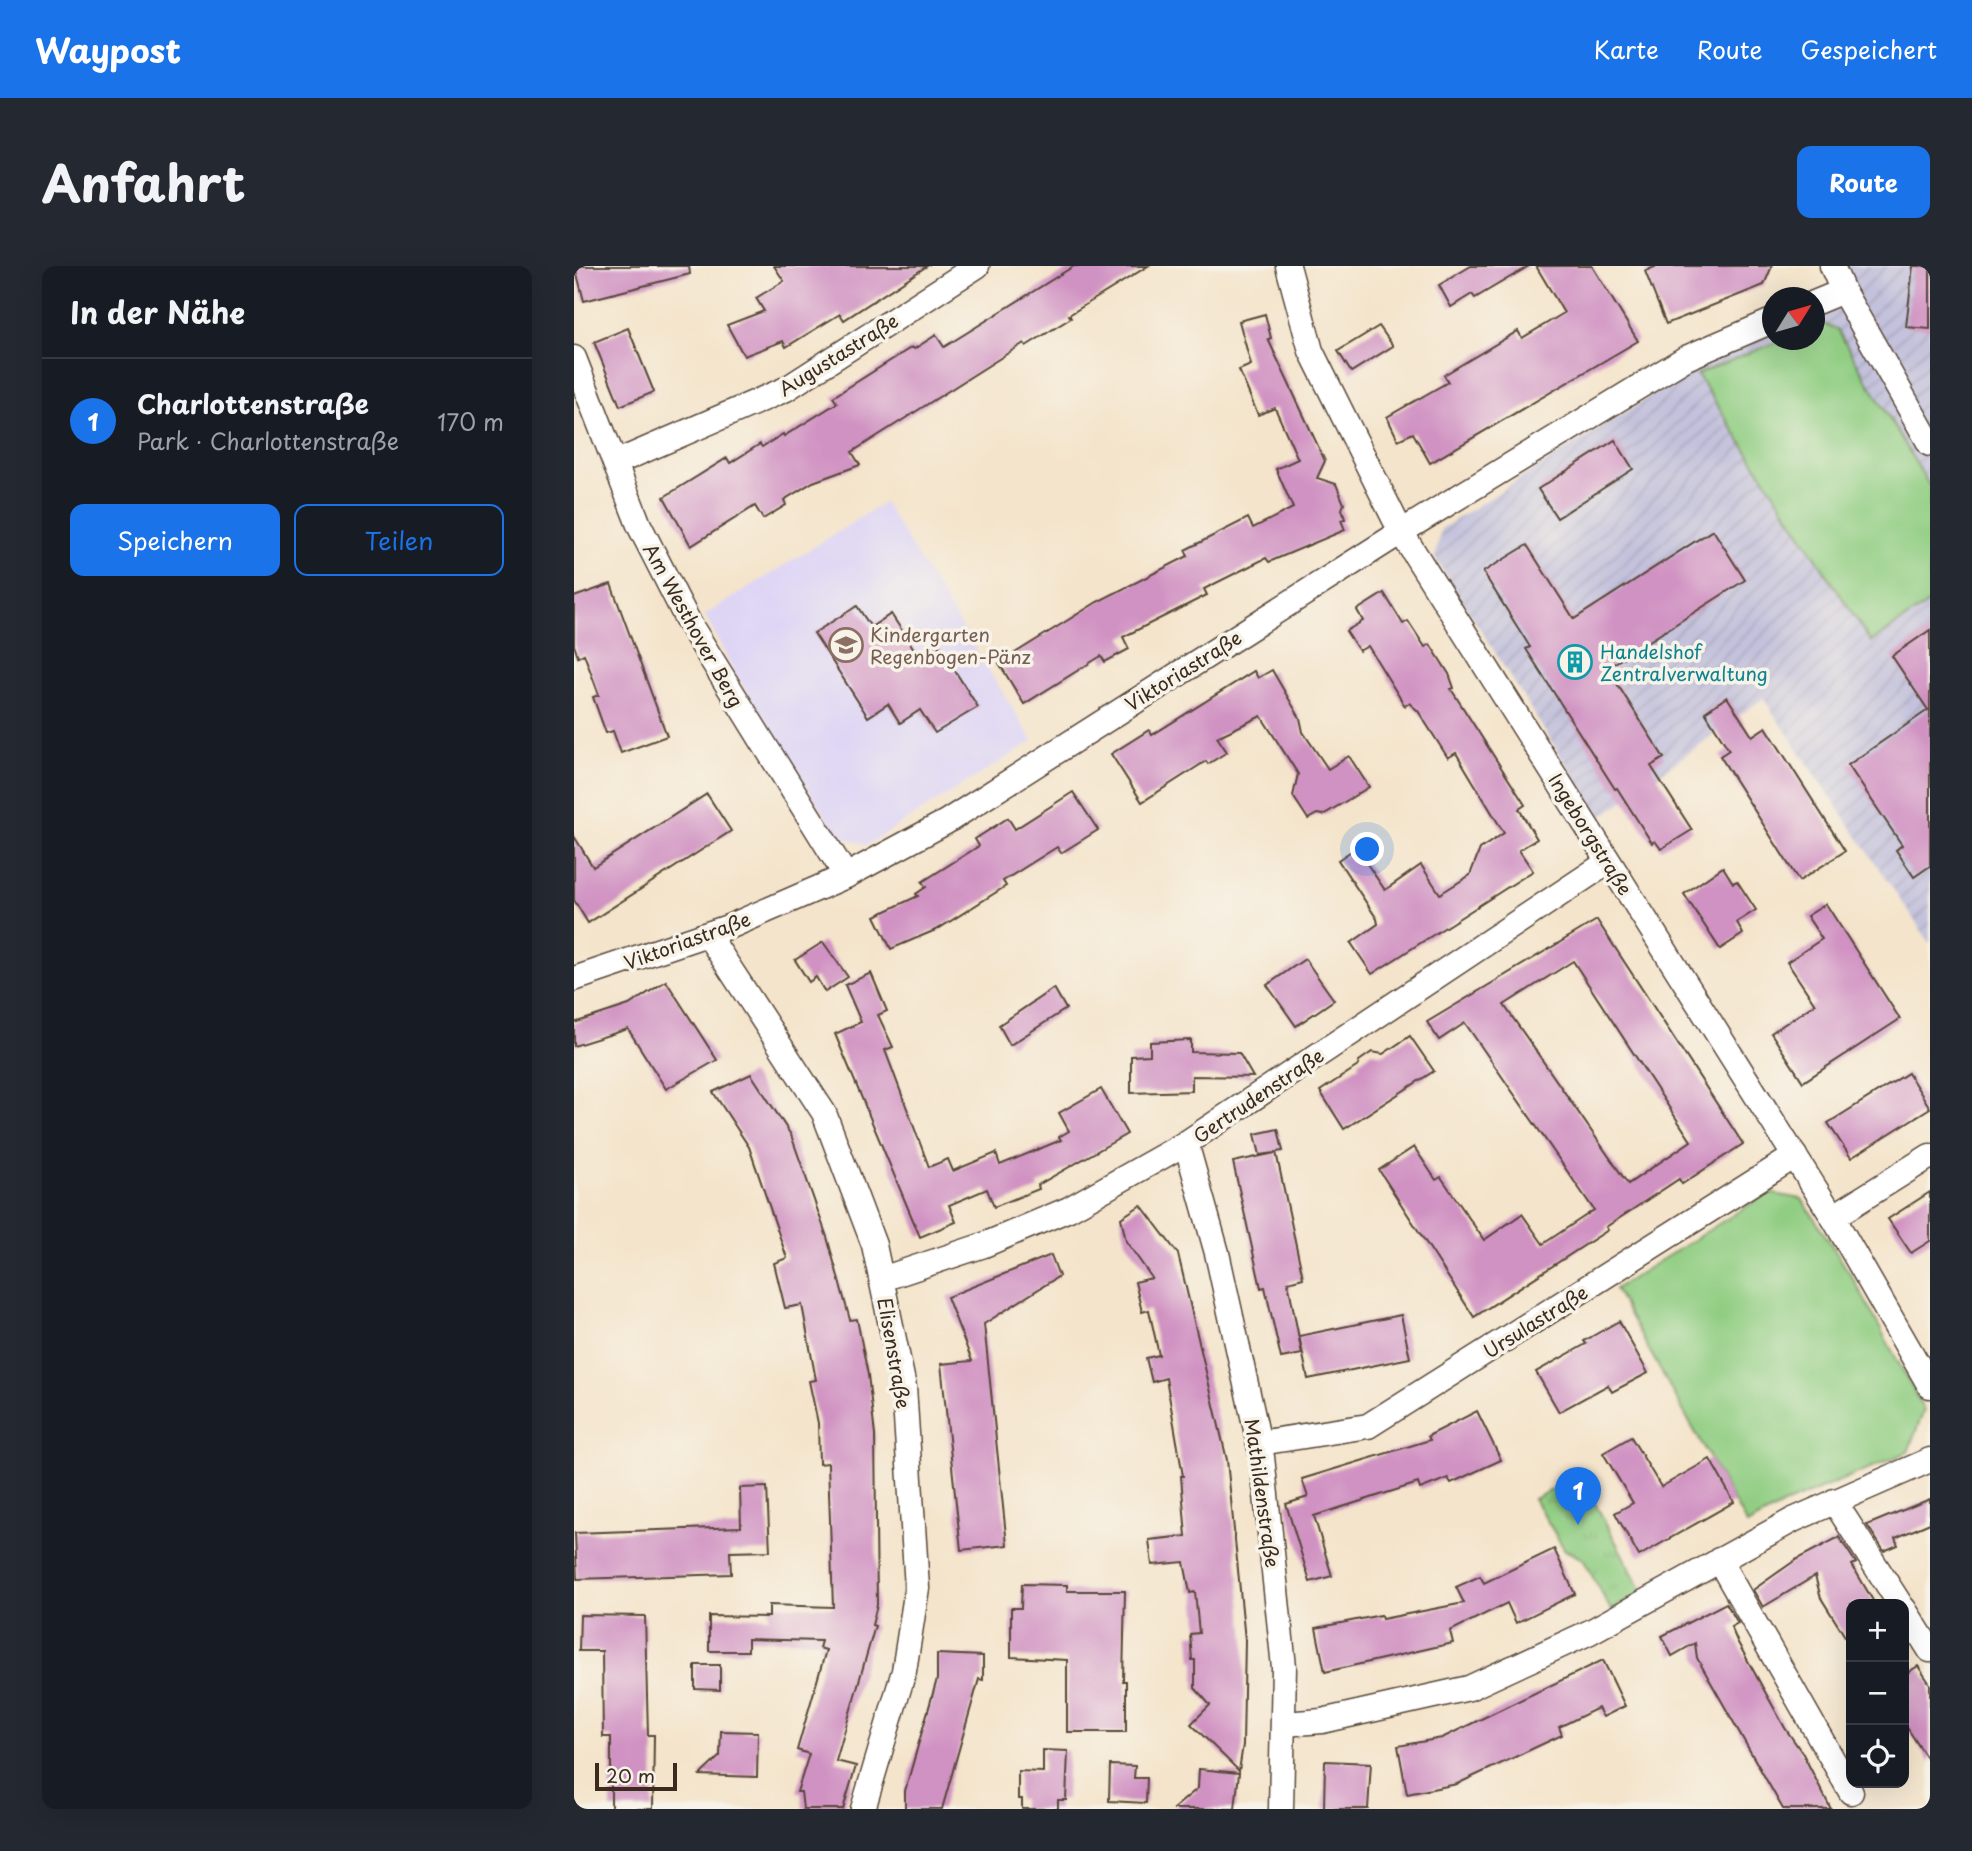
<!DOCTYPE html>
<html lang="de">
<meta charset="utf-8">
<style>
:root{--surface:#171b24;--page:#242831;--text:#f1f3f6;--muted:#9ea1a6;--line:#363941;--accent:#1a73e8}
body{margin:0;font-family:"Playpen Sans",sans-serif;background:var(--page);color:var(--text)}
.controls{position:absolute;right:21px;bottom:21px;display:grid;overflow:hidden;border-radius:14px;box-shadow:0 7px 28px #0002}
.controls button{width:63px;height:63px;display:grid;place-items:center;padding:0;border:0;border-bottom:2px solid var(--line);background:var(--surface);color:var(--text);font:35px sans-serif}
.compass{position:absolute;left:1188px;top:21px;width:63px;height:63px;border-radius:50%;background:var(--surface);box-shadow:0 7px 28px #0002;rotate:53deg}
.scale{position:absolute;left:21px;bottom:18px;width:82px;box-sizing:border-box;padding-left:7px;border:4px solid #3b2a1e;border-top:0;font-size:19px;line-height:24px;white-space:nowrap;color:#3b2a1e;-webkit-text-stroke:5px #f7f3e8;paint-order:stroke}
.you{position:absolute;left:794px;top:584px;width:24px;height:24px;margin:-18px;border:5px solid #fff;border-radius:50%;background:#1a73e8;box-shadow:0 0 0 10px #1a73e833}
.badge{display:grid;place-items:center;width:46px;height:46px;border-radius:50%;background:var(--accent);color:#fff;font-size:23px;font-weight:700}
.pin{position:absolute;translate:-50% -58px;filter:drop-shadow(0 2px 4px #0008)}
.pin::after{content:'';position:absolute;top:37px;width:24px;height:21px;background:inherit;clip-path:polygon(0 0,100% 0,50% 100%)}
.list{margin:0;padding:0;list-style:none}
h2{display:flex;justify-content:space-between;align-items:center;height:91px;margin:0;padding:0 28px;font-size:30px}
h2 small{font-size:23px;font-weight:400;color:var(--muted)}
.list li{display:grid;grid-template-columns:46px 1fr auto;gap:21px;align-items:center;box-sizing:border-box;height:126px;padding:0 28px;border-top:2px solid var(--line)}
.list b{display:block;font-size:26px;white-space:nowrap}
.list p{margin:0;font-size:23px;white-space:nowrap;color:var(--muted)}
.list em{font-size:23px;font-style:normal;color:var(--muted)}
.actions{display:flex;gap:14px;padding:21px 28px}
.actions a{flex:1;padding:16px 0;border:2px solid var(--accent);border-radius:14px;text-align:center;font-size:24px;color:var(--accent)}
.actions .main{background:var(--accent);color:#fff}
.icon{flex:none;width:38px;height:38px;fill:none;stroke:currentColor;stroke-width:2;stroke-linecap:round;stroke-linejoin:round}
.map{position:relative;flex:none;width:1356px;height:1543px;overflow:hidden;border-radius:14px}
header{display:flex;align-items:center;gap:42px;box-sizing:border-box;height:98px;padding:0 35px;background:var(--accent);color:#fff}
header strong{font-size:33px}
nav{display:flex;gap:38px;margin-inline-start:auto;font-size:24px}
.intro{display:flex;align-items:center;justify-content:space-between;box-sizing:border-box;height:168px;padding:0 42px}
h1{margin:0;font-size:49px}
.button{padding:18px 32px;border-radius:14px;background:var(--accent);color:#fff;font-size:24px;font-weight:700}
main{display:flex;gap:42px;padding:0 42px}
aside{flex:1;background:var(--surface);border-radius:14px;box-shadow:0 7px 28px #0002}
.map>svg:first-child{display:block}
.built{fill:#ded5f5}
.industrial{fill:url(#industrial-furrows)}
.grass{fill:#91ce83;stroke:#667c50;stroke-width:2}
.park{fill:url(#park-tufts);stroke:#667c50;stroke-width:2}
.building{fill:#d092c2;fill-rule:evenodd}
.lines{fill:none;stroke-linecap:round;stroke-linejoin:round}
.minor-casing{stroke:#574638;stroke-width:27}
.minor{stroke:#fff;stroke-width:24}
.labels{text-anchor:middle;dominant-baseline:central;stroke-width:7;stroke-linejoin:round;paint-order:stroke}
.street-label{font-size:19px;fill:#3b2a1e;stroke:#f7f3e8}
.education-label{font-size:19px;fill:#785e54;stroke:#f7f3e8;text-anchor:start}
.culture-label{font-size:19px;fill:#0d838f;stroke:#f7f3e8;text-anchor:start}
</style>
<header>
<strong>Waypost</strong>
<nav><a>Karte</a><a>Route</a><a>Gespeichert</a></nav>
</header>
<div class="intro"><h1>Anfahrt</h1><a class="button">Route</a></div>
<main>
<aside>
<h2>In der Nähe<small></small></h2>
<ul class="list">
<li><span class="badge">1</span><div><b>Charlottenstraße</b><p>Park · Charlottenstraße</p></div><em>170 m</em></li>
</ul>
<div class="actions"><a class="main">Speichern</a><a>Teilen</a></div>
</aside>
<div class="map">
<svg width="1356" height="1543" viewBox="0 0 1356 1543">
<defs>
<pattern id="industrial-furrows" width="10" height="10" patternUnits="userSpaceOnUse" patternTransform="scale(1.75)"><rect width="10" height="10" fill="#c3c1db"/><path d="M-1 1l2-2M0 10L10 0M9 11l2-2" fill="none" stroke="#a8a6bc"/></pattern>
<pattern id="park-tufts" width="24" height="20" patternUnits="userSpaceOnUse" patternTransform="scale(1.75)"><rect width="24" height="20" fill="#91ce83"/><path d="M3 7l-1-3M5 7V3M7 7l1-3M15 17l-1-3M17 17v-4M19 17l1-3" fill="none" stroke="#7eb171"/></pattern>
</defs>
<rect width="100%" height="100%" fill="#f7f3e8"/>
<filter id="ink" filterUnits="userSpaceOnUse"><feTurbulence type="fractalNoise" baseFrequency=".0143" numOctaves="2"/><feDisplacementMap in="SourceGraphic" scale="14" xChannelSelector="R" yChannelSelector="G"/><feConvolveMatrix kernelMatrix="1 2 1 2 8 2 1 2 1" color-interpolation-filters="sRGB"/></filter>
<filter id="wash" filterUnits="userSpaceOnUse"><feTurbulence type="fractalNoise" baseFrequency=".00686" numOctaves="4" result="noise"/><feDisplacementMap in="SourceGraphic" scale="28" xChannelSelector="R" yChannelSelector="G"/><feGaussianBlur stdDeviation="1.57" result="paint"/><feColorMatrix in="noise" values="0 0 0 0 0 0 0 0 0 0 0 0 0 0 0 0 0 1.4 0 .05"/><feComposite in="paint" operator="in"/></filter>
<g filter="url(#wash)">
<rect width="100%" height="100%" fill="#f4e4cb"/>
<path class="built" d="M 310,237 L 459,475 L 293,579 L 264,570 L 162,409 L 131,349 Z"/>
<path class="industrial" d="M 1265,0 L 1356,0 L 1356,677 L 1189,432 L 1026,552 L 861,292 L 867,263 L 1119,103 L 1198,64 L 1198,74 L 1240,74 L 1241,43 Z"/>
<g class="grass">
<path d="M 1246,57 L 1263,63 L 1356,221 L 1356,336 L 1297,376 L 1123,108 L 1208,74 L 1240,74 L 1241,60 Z"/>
<path d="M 1194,927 L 1228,933 L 1280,1014 L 1350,1144 L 1334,1186 L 1213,1237 L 1173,1259 L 1041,1023 Z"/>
</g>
<path class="park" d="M 1006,1209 L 1069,1327 L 1037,1344 L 1009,1293 L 991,1284 L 960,1233 Z"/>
<g id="blocks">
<g class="building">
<path d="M 1,0 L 115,0 L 116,8 L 10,35 Z"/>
<path d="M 200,0 L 353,0 L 270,54 L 266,48 L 212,81 L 209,75 L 170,90 L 153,59 L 190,45 L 182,32 L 210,15 Z"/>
<path d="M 500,0 L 574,0 L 495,49 L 497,52 L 452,80 L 450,77 L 278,186 L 286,199 L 239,216 L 210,234 L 212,239 L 189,253 L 181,240 L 117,280 L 90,231 L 153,192 L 156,197 L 186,178 L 188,181 L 209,168 L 210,170 L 263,137 L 259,131 L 338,81 L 340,83 L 362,69 L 370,81 Z"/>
<path d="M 897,0 L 955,0 L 901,32 L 898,28 L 877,41 L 865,19 Z"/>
<path d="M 962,0 L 1018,0 L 1064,75 L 856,197 L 839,167 L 824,174 L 813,151 L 874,116 L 870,109 L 944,65 L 948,72 L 990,47 Z"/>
<path d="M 1083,0 L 1198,0 L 1190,19 L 1092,58 L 1071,5 Z"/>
<path d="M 1339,0 L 1356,0 L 1356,63 L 1332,61 Z"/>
<path d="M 691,48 L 697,72 L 694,73 L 751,195 L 743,212 L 762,218 L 770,238 L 768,243 L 771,253 L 767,254 L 771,264 L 695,296 L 692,292 L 630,323 L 633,329 L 549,371 L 555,383 L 531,396 L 527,390 L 450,438 L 425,397 L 523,336 L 614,290 L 611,284 L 674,252 L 679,262 L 719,242 L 702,203 L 724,193 L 701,142 L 684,149 L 665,104 L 677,99 L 665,55 Z"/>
<path d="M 805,60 L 819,80 L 777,106 L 764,85 Z"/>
<path d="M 54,62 L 80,126 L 46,140 L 20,76 Z"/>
<path d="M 1041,174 L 1059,203 L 983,252 L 964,223 Z"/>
<path d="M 1139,264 L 1171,314 L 1033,402 L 1090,492 L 1077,500 L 1118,564 L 1087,583 L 1081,575 L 1078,577 L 1043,522 L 1041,523 L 952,383 L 956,381 L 909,306 L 953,279 L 1000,353 Z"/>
<path d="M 37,318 L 93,470 L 47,487 L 39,465 L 32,467 L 19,431 L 25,429 L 10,388 L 4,391 L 0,379 L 0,331 Z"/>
<path d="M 810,327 L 829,358 L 834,355 L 851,381 L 856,378 L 875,408 L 880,422 L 877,423 L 951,539 L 945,543 L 963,573 L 945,584 L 959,605 L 798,708 L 777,677 L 804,658 L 803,653 L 764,594 L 782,582 L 811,624 L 847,599 L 866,628 L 896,609 L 906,583 L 930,567 L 882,487 L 874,492 L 844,445 L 835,437 L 831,440 L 794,380 L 785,385 L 772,365 L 789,355 L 783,344 Z"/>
<path d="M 283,340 L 297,361 L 317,348 L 344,389 L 363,377 L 404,441 L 361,467 L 346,444 L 326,457 L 314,438 L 294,451 L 240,367 Z"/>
<path d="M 1356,364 L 1356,600 L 1340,611 L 1322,584 L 1328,579 L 1274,499 L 1354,444 L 1318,390 Z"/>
<path d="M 698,404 L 726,452 L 729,466 L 754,503 L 775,490 L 795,521 L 749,549 L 743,548 L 734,553 L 719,530 L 724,508 L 687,450 L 643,471 L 653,486 L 634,498 L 632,495 L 568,536 L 537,488 L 575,464 L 578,469 L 680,405 L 684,412 Z"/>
<path d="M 1153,431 L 1178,470 L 1192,461 L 1271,585 L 1225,615 L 1146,490 L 1155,484 L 1131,446 Z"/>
<path d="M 499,526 L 524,564 L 487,587 L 483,581 L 429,615 L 432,620 L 364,663 L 317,683 L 301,650 L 344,630 L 342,628 L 352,621 L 348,616 L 405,580 L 401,573 L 434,552 L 441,563 Z"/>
<path d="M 133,528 L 157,565 L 14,657 L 0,634 L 0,570 L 19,601 Z"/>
<path d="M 1149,601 L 1159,617 L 1163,615 L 1182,644 L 1163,656 L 1169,668 L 1146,683 L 1110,628 Z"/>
<path d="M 1252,638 L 1326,753 L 1229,816 L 1197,767 L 1241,738 L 1213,696 L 1248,673 L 1233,650 Z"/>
<path d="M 1023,654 L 1169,878 L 1108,918 L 1105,913 L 1032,961 L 1034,964 L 900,1051 L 805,904 L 840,881 L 862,914 L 867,911 L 910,974 L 948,948 L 969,978 L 1020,944 L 891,757 L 865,774 L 853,756 ZM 999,695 L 1117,875 L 1054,918 L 930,739 Z"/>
<path d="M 249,676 L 274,711 L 251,726 L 242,711 L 235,716 L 221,694 Z"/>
<path d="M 731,693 L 760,734 L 722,760 L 693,719 Z"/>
<path d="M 297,707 L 313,745 L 304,749 L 319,781 L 311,784 L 355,901 L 374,893 L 379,905 L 422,887 L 426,899 L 487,874 L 485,871 L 495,865 L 485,847 L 527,823 L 553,868 L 464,919 L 465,923 L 420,941 L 413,923 L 375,939 L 382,956 L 346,971 L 261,768 L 287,756 L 271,719 Z"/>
<path d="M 92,715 L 143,794 L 92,823 L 54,763 L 0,780 L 0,757 L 55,739 Z"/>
<path d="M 480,722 L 492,743 L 436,779 L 425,759 Z"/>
<path d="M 836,770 L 860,805 L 770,863 L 746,825 L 784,800 L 785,795 L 798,786 L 809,788 Z"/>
<path d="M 617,774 L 617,786 L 665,787 L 679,811 L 618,810 L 618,825 L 557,827 L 557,790 L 576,789 L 576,776 Z"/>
<path d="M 1334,807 L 1356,842 L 1277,892 L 1254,857 Z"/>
<path d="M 177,808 L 217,869 L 253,971 L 276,1054 L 283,1053 L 294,1109 L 301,1169 L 303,1339 L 298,1359 L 301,1360 L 262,1495 L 282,1500 L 269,1543 L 229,1543 L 227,1526 L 223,1526 L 235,1488 L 223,1484 L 252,1384 L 245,1382 L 247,1375 L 174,1373 L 174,1385 L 135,1385 L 135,1350 L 195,1351 L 195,1339 L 259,1341 L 254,1197 L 245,1198 L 244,1157 L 235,1115 L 242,1114 L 228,1039 L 211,1042 L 200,997 L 213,992 L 175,881 L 139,826 Z"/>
<path d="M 704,863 L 709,885 L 702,886 L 729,1012 L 714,1016 L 728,1088 L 707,1092 L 691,1021 L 687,1022 L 659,896 L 701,887 L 686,889 L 681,868 Z"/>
<path d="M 1356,926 L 1356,975 L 1337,987 L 1314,953 Z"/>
<path d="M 567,939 L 604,988 L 653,1194 L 671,1374 L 669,1479 L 665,1505 L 617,1458 L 636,1439 L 621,1422 L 621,1394 L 618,1394 L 616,1368 L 625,1367 L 621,1326 L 616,1327 L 610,1296 L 578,1299 L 575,1274 L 612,1270 L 607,1210 L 609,1210 L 592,1112 L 578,1116 L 572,1092 L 585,1089 L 575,1044 L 568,1046 L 561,1016 L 578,1012 L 552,975 L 547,952 Z"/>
<path d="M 477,989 L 485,1010 L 410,1058 L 433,1279 L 387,1284 L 367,1098 L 398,1095 L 373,1031 Z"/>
<path d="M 827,1049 L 836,1092 L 734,1113 L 725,1070 Z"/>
<path d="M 1045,1055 L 1074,1107 L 1038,1126 L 1034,1119 L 985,1146 L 962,1106 L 1012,1078 L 1010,1075 Z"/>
<path d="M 903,1145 L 927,1194 L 877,1217 L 874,1212 L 846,1223 L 844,1217 L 740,1250 L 758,1310 L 736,1316 L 712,1238 L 734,1231 L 728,1213 L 856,1174 L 854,1170 Z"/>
<path d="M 1057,1171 L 1087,1221 L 1136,1193 L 1160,1236 L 1065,1290 L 1041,1247 L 1059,1237 L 1029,1187 Z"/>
<path d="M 193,1221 L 196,1285 L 156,1286 L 157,1308 L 3,1313 L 1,1267 L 167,1261 L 166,1222 Z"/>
<path d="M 1356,1233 L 1356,1257 L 1321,1272 L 1324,1279 L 1310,1285 L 1293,1259 Z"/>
<path d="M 1265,1271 L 1282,1297 L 1278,1299 L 1301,1338 L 1277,1338 L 1277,1380 L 1247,1332 L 1241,1310 L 1189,1341 L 1179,1324 L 1223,1293 Z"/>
<path d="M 980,1283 L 1001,1328 L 942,1357 L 933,1337 L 876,1365 L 879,1377 L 751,1406 L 742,1362 L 807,1349 L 808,1353 L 890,1337 L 882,1321 L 906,1310 L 910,1317 Z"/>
<path d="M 448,1318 L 493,1319 L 493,1325 L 551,1325 L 549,1415 L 552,1415 L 552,1466 L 493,1466 L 493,1394 L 437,1391 L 437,1342 L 447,1342 Z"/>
<path d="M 1152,1337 L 1164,1357 L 1157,1361 L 1163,1375 L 1211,1462 L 1229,1488 L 1257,1543 L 1209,1543 L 1123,1392 L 1121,1377 L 1098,1390 L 1088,1370 Z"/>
<path d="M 6,1349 L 71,1350 L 74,1469 L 80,1469 L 79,1543 L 37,1543 L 37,1471 L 29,1471 L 28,1385 L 5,1385 Z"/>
<path d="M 363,1388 L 409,1390 L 409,1414 L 405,1413 L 368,1543 L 331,1543 L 331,1525 L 363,1413 Z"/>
<path d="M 1029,1394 L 1051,1440 L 1029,1451 L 1024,1442 L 985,1461 L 988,1469 L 883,1518 L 833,1528 L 824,1480 L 868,1472 Z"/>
<path d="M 121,1399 L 146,1399 L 146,1424 L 121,1423 Z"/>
<path d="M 1344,1400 L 1356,1418 L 1356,1497 L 1330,1457 L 1330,1409 Z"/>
<path d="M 147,1465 L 184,1466 L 183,1511 L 126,1509 L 146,1490 Z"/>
<path d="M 469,1484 L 494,1485 L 492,1534 L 484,1534 L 484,1543 L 448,1543 L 448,1533 L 444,1533 L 444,1505 L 469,1506 Z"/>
<path d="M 751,1495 L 797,1497 L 794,1543 L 750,1543 Z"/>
<path d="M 536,1499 L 561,1500 L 560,1512 L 573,1512 L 572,1537 L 535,1535 Z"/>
<path d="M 625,1503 L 665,1507 L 661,1543 L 599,1543 L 624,1522 Z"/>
</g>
</g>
</g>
<g filter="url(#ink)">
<use href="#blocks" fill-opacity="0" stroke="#574638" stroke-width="2"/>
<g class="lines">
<g class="minor-casing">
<g id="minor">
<path d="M 714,0 L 737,85 L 827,266 L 1259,951 L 1356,1120"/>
<path d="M 1258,0 L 1269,25 L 1356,178"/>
<path d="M 1240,37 L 1269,25"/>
<path d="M 0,92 L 65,259 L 115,357 L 272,610"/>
<path d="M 41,197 L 212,123 L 403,0"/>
<path d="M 134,669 L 250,847 L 300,979 L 330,1121 L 343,1322 L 330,1405 L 289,1543"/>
<path d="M 0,713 L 157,660 L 272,610 L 372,556 L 827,266 L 1112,92 L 1198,55"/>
<path d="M 612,877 L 643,987 L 688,1191 L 710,1401 L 707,1543"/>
<path d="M 1259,951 L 1356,890"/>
<path d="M 308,1013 L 410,979 L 495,943 L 612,877 L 1034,596"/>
<path d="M 685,1177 L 794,1160 L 1221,890"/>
<path d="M 1260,1235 L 1326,1338"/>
<path d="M 1145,1294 L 1277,1526"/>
<path d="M 1330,1343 L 1356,1384"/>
<path d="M 710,1458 L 748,1455 L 895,1422 L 1016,1366 L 1219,1254 L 1356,1194"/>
</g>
</g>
<use href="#minor" class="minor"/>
</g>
</g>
<defs>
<g id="school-ring" transform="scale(1.75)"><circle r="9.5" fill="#f7f3e8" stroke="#8d6e63" stroke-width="1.5"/><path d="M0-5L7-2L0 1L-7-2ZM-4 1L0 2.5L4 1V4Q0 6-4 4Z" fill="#8d6e63"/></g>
<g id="building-ring" transform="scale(1.75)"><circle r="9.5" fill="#f7f3e8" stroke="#0f9aa8" stroke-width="1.5"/><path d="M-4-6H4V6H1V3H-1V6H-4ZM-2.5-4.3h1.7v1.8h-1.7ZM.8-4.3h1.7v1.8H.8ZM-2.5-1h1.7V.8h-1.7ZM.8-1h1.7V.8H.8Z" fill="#0f9aa8"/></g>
</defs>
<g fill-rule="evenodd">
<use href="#school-ring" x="272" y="379"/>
<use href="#building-ring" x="1001" y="396"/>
</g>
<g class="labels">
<g class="street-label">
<text transform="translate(264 88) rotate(-32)">Augustastraße</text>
<text transform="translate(120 359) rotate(61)">Am Westhover Berg</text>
<text transform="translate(609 404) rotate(-32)">Viktoriastraße</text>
<text transform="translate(1017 568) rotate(58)">Ingeborgstraße</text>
<text transform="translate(113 674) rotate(-20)">Viktoriastraße</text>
<text transform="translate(684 829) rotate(-34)">Gertrudenstraße</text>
<text transform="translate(961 1055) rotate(-32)">Ursulastraße</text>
<text transform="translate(321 1087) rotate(80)">Elisenstraße</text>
<text transform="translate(689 1227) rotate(82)">Mathildenstraße</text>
</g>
<g class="education-label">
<text x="296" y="368">Kindergarten<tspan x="296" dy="22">Regenbogen-Pänz</tspan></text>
</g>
<g class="culture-label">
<text x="1026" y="385">Handelshof<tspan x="1026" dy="22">Zentralverwaltung</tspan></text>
</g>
</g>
</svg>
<div class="controls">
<button>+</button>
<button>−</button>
<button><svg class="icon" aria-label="locate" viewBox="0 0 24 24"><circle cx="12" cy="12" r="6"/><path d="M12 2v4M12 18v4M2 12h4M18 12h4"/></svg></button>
</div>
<svg class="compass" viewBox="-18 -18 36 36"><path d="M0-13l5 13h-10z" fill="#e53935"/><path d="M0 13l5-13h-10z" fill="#9ea1a6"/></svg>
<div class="scale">20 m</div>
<div class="you"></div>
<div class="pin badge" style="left:1004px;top:1259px">1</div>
</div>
</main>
